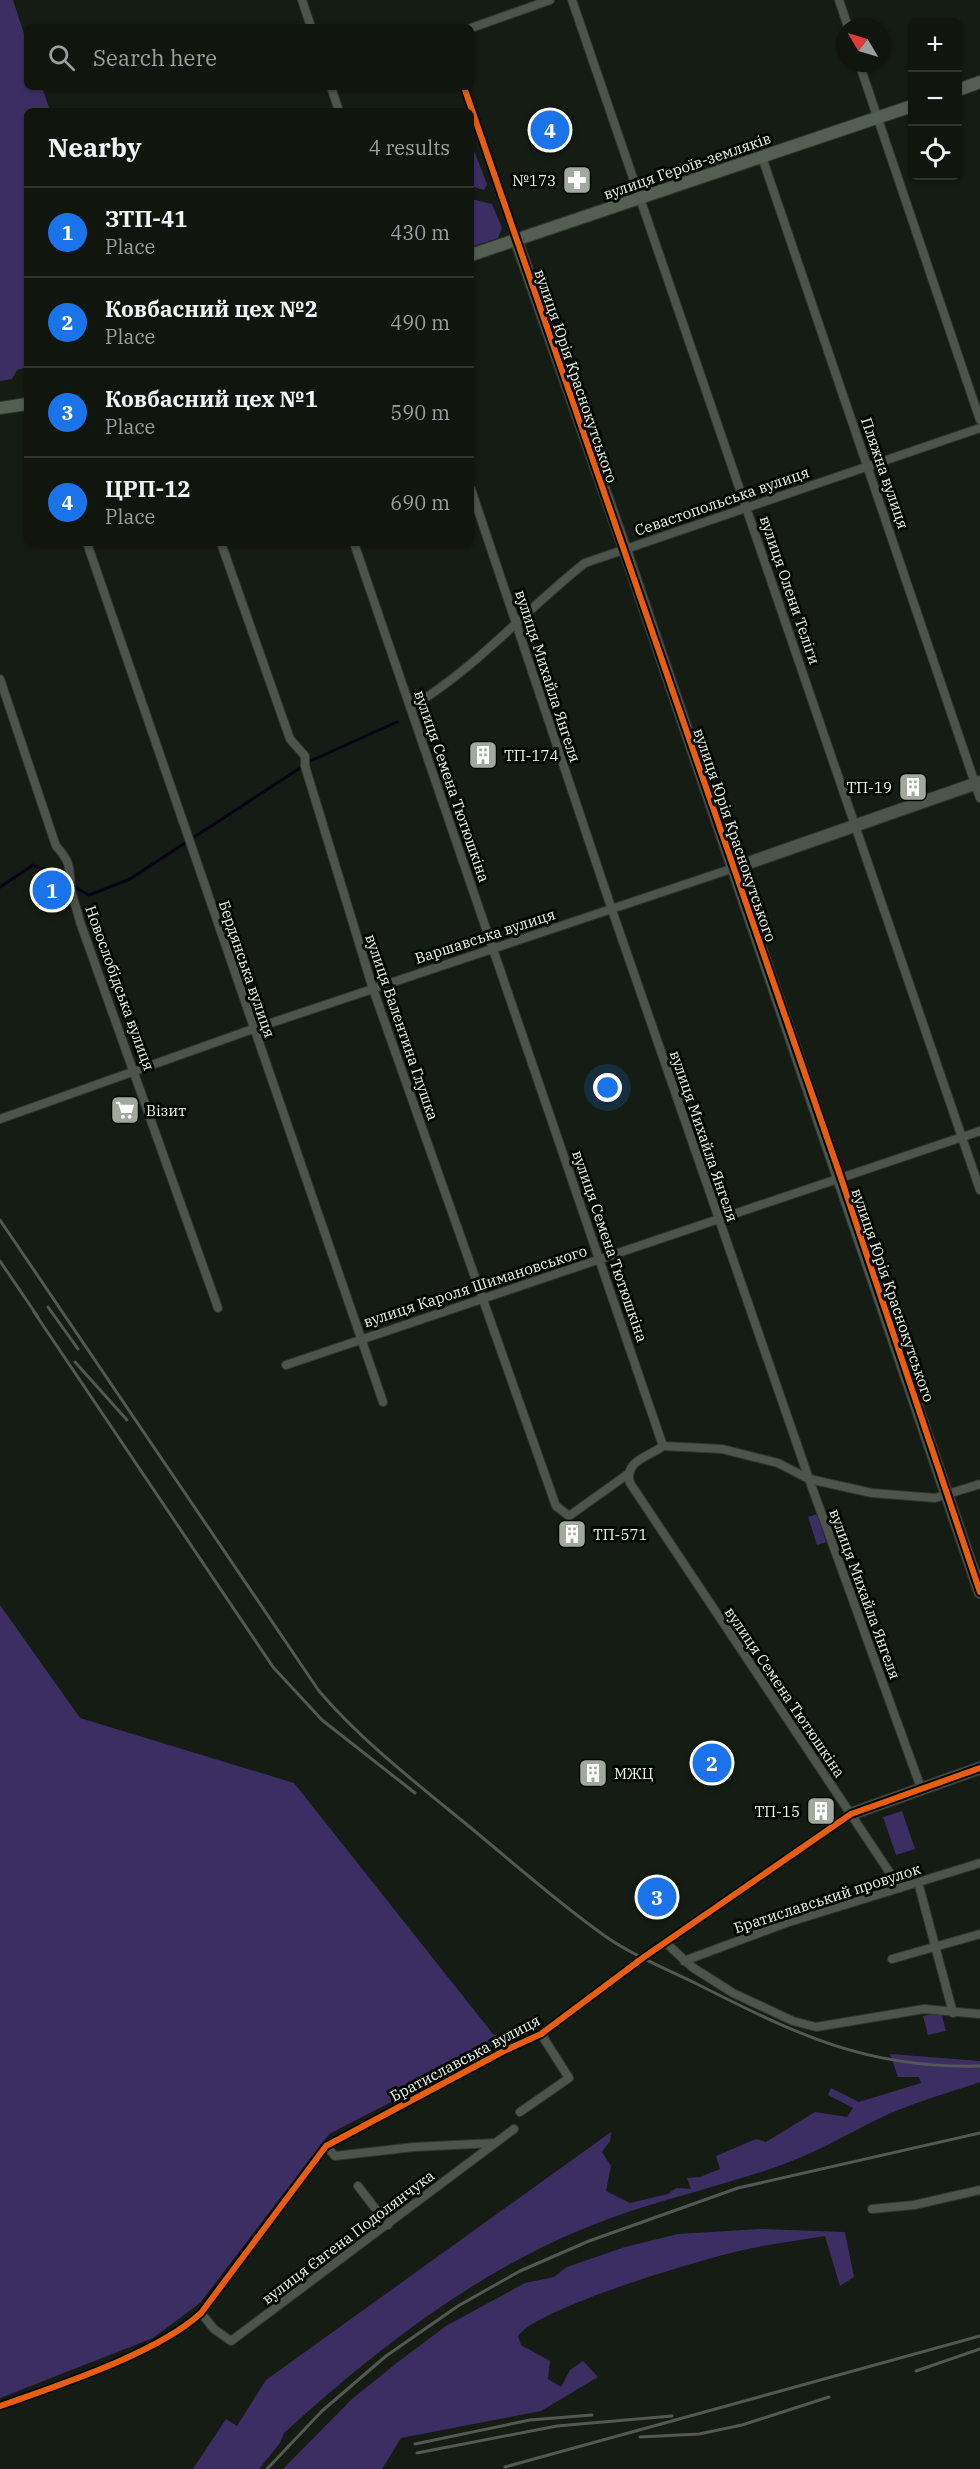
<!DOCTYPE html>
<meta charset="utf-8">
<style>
:root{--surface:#10150e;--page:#191e17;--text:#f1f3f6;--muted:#9c9f9e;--line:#30342e;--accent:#1a73e8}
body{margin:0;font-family:"IBM Plex Serif",serif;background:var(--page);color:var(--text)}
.controls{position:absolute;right:18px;top:18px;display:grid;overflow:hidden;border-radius:9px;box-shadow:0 2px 4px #0004}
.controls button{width:54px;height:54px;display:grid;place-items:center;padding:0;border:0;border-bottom:2px solid var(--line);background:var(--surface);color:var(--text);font:30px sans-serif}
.compass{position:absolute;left:836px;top:18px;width:54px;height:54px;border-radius:50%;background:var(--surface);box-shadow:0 2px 4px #0004;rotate:308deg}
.you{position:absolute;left:608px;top:1088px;width:21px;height:21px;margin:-15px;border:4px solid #fff;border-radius:50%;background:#1a73e8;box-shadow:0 0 0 9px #1a73e833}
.badge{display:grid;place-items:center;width:39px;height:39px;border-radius:50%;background:var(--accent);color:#fff;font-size:20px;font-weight:700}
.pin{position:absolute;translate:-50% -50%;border:3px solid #fff;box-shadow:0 2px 6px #0006}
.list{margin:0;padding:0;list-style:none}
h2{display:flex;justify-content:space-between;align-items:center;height:78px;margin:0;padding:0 24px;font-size:26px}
h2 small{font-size:20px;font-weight:400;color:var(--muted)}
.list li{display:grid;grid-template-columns:39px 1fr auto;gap:18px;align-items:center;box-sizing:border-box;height:90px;padding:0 24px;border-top:2px solid var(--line)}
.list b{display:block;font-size:22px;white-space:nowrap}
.list p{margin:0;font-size:20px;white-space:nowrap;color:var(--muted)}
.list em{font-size:20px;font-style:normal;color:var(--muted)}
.icon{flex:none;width:33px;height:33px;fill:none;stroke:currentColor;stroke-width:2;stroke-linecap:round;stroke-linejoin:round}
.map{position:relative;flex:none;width:980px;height:2469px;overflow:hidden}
.search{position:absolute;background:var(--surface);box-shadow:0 2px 4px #0004;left:24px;top:24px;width:450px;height:66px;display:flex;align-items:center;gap:15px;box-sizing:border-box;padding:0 21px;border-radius:9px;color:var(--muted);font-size:22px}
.panel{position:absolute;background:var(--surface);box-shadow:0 2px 4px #0004;left:24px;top:108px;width:450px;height:438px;border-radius:9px}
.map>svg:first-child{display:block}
.green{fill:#3c2e63}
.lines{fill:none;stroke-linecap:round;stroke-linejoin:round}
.stream{stroke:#070318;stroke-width:3}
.street-casing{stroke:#30352f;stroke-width:10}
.secondary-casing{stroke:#30352f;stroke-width:14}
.primary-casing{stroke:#30352f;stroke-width:14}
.street{stroke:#4d544b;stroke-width:8}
.secondary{stroke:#4d544b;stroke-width:12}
.primary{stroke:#555e52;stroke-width:12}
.rail{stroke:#545853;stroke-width:3}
.cycleway-casing{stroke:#040803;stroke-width:10}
.cycleway{stroke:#e95d12;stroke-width:6}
.labels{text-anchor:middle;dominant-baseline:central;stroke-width:6;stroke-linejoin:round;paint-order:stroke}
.street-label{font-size:15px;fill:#ecf5e9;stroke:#040803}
.poi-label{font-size:15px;fill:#ecf5e9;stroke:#040803;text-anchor:start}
</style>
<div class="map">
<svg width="980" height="2469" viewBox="0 0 980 2469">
<rect width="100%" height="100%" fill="#151c13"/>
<g class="green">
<path d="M 0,0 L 13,0 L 27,43 L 27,87 L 42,87 L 50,111 L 27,111 L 27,367 L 17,370 L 12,379 L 0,381 Z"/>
<path d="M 471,143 L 487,184 L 484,190 L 471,186 Z"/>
<path d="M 471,199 L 492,204 L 502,228 L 498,238 L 471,247 Z"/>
<path d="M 817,1514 L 826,1542 L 817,1545 L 808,1517 Z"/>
<path d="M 0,1605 L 80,1718 L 294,1783 L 493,2034 L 510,2041 L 329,2134 L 200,2303 L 153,2338 L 0,2398 Z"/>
<path d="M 902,1811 L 915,1849 L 896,1855 L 883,1817 Z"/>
<path d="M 941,2012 L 946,2031 L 928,2035 L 923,2016 Z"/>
<path d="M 890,2054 L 980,2061 L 980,2082 C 946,2094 910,2103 878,2119 C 846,2135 817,2152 784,2164 C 727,2185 668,2197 611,2218 C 486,2263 381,2345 284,2433 L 280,2443 L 259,2469 L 193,2469 L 226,2419 L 237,2426 L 266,2380 L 611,2132 L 610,2141 L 602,2152 L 611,2166 L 606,2191 L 630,2203 L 668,2194 L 676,2188 L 691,2189 L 687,2178 L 700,2177 L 720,2169 L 716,2156 L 756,2139 L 766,2142 L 815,2112 L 847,2117 L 853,2108 L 828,2095 L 831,2088 L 859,2102 L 921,2083 L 919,2077 L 898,2077 Z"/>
<path d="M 760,2229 L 845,2232 L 854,2277 L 840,2286 L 825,2236 C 796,2241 767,2244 739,2251 C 699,2260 537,2308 518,2336 L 521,2345 L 550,2361 L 548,2379 L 561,2387 L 570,2370 L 583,2361 L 598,2377 L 541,2411 L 401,2438 L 382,2469 L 283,2469 L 352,2399 L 398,2362 L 446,2326 L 525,2283 L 554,2277 L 567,2267 L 625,2247 L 678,2234 Z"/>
</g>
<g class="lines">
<g class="stream">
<path d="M 308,762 L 397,722"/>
<path d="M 73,886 L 89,895 L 130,879 L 303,766"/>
<path d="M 0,887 L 33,865 L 68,882"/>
</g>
<g class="street-casing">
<g id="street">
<path d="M 302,0 L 311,27"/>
<path d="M 572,0 L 980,1190"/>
<path d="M 839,0 L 848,27"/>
<path d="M 471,28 L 550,0"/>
<path d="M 859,63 L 980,420"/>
<path d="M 331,87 L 339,111"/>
<path d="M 464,87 L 516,239"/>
<path d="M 762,157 L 980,798"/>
<path d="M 471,489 L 612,910 L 809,1479 L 921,1788"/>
<path d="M 87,543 L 383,1402"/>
<path d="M 221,543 L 290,739 L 305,756 L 305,766 L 373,989 L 556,1506 L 569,1516 L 628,1474"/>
<path d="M 354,543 L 663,1446"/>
<path d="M 0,679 L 56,846 C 72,863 69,869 71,890 C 73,900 78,912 80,922 L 218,1308"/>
<path d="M 411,707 C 477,668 526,609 585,563 L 980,428"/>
<path d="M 0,1119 L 253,1029 L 734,868"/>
<path d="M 286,1365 L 980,1131"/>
<path d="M 663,1446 C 649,1457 624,1460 630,1483 L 900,1888"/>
<path d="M 663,1446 L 722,1449 L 778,1463 L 809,1479 L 872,1493 L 935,1498 L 980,1484"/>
<path d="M 918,1882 L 953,2013"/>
<path d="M 665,1942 L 692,1967 L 733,1993 L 793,2021 L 816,2027 L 924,2009 L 980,2014"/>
<path d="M 892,1959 L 980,1934"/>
<path d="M 684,1961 L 786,1923 L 980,1863"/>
<path d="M 520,2112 L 569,2078 L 541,2034"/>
<path d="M 326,2146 L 335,2156 L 414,2147 L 495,2143"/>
<path d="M 358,2186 L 388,2225"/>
<path d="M 872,2209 L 914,2205 L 980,2190"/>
<path d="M 201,2313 L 214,2329 L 231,2341 L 514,2129"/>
<path d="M 0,2406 C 57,2386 158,2353 201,2313 L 326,2146 L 504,2051 L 541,2034 L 644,1957 L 851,1814"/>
</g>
</g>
<g class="secondary-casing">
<g id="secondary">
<path d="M 516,239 L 625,550 L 980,1592"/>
<path d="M 734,868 L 980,782"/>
<path d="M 851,1814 L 980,1768"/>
</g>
</g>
<g class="primary-casing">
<g id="primary">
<path d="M 958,90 L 980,82"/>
<path d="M 471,255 L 912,106"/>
<path d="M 0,408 L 27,404"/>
</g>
</g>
<use href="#street" class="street"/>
<use href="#secondary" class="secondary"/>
<use href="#primary" class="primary"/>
<g class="rail">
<path d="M 0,1220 L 319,1691 C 360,1739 411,1779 460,1819 C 508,1858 554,1900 605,1936 C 632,1955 666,1969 697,1984 C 796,2034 866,2069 980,2066"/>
<path d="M 0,1261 L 38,1317"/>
<path d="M 48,1307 L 78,1349"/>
<path d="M 34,1312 L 273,1667 L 322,1720 L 415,1793"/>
<path d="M 75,1362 L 127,1420"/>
<path d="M 916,2371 L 980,2349"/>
<path d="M 640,2437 L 699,2434 L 742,2425 L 829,2397"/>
<path d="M 415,2444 L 530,2420 L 592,2415"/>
<path d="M 417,2453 L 557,2426 L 672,2416"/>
<path d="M 505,2467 L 980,2336"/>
<path d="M 267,2469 L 322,2411 L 386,2356 L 458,2306 L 520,2271 L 589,2241 L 738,2188 L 980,2133"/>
</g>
<g class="cycleway-casing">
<g id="cycleway">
<path d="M 464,87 L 841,1178 L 980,1592"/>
<path d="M 0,2406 C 57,2386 158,2353 201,2313 L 326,2146 L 504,2051 L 541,2034 L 644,1957 L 851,1814 L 980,1768"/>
</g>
</g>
<use href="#cycleway" class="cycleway"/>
</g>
<defs>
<g id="pharmacy-square" transform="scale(1.5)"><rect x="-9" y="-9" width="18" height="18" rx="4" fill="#a1a99e" stroke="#040803"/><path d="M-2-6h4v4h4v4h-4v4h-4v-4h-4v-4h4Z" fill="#fff"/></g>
<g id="building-square" transform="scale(1.5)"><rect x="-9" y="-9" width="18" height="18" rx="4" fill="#a1a99e" stroke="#040803"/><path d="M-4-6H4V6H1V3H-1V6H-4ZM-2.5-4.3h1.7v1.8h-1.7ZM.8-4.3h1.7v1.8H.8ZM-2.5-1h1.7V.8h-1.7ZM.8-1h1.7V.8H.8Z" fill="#fff"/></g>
<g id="supermarket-square" transform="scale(1.5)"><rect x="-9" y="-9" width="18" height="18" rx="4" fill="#a1a99e" stroke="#040803"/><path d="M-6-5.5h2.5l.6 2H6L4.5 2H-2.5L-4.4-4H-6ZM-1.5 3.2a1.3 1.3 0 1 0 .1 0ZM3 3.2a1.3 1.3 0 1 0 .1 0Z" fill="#fff"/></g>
</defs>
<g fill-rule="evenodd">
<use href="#pharmacy-square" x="577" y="180"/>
<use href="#building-square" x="483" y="755"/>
<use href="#building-square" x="913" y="787"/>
<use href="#supermarket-square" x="125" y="1110"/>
<use href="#building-square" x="572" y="1534"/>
<use href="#building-square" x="593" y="1773"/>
<use href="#building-square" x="821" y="1811"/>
</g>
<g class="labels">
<g class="street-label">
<text transform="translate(687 166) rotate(-19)">вулиця Героїв-земляків</text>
<text transform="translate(576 376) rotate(71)">вулиця Юрія Краснокутського</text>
<text transform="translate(885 473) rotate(71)">Пляжна вулиця</text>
<text transform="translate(722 501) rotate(-19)">Севастопольська вулиця</text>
<text transform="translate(790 590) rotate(71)">вулиця Олени Теліги</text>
<text transform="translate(548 676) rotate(72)">вулиця Михайла Янгеля</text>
<text transform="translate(452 786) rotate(71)">вулиця Семена Тютюшкіна</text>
<text transform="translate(735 835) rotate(71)">вулиця Юрія Краснокутського</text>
<text transform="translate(485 936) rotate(-18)">Варшавська вулиця</text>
<text transform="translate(247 969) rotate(71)">Бердянська вулиця</text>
<text transform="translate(120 988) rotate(70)">Новослобідська вулиця</text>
<text transform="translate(402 1027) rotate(71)">вулиця Валентина Глушка</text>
<text transform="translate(704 1136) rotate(71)">вулиця Михайла Янгеля</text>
<text transform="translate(610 1246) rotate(71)">вулиця Семена Тютюшкіна</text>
<text transform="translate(475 1286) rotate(-18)">вулиця Кароля Шимановського</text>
<text transform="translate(893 1295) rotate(71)">вулиця Юрія Краснокутського</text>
<text transform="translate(865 1594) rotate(70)">вулиця Михайла Янгеля</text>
<text transform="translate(785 1692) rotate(56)">вулиця Семена Тютюшкіна</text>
<text transform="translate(827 1898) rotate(-18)">Братиславський провулок</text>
<text transform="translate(465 2058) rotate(-28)">Братиславська вулиця</text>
<text transform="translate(348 2237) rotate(-37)">вулиця Євгена Подолянчука</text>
</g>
<g class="poi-label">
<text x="556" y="180" text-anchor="end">№173</text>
<text x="504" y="755">ТП-174</text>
<text x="892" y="787" text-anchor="end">ТП-19</text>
<text x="146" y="1110">Візит</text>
<text x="593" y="1534">ТП-571</text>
<text x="614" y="1773">МЖЦ</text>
<text x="800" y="1811" text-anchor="end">ТП-15</text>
</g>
</g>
</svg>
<div class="controls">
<button>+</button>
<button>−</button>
<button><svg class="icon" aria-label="locate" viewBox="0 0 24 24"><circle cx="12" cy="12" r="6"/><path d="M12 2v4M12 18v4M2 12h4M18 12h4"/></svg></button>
</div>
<svg class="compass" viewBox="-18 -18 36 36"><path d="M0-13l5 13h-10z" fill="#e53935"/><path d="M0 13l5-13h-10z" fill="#9c9f9e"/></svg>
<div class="you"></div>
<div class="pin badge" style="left:52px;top:890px">1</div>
<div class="pin badge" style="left:712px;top:1763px">2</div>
<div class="pin badge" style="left:657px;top:1897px">3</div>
<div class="pin badge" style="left:550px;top:130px">4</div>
<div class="search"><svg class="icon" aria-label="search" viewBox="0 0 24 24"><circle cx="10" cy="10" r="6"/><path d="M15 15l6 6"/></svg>Search here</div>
<section class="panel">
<h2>Nearby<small>4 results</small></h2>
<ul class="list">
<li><span class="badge">1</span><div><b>ЗТП-41</b><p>Place</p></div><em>430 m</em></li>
<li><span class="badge">2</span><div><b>Ковбасний цех №2</b><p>Place</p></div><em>490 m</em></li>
<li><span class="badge">3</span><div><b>Ковбасний цех №1</b><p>Place</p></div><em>590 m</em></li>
<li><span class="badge">4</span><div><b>ЦРП-12</b><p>Place</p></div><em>690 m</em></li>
</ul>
</section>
</div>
